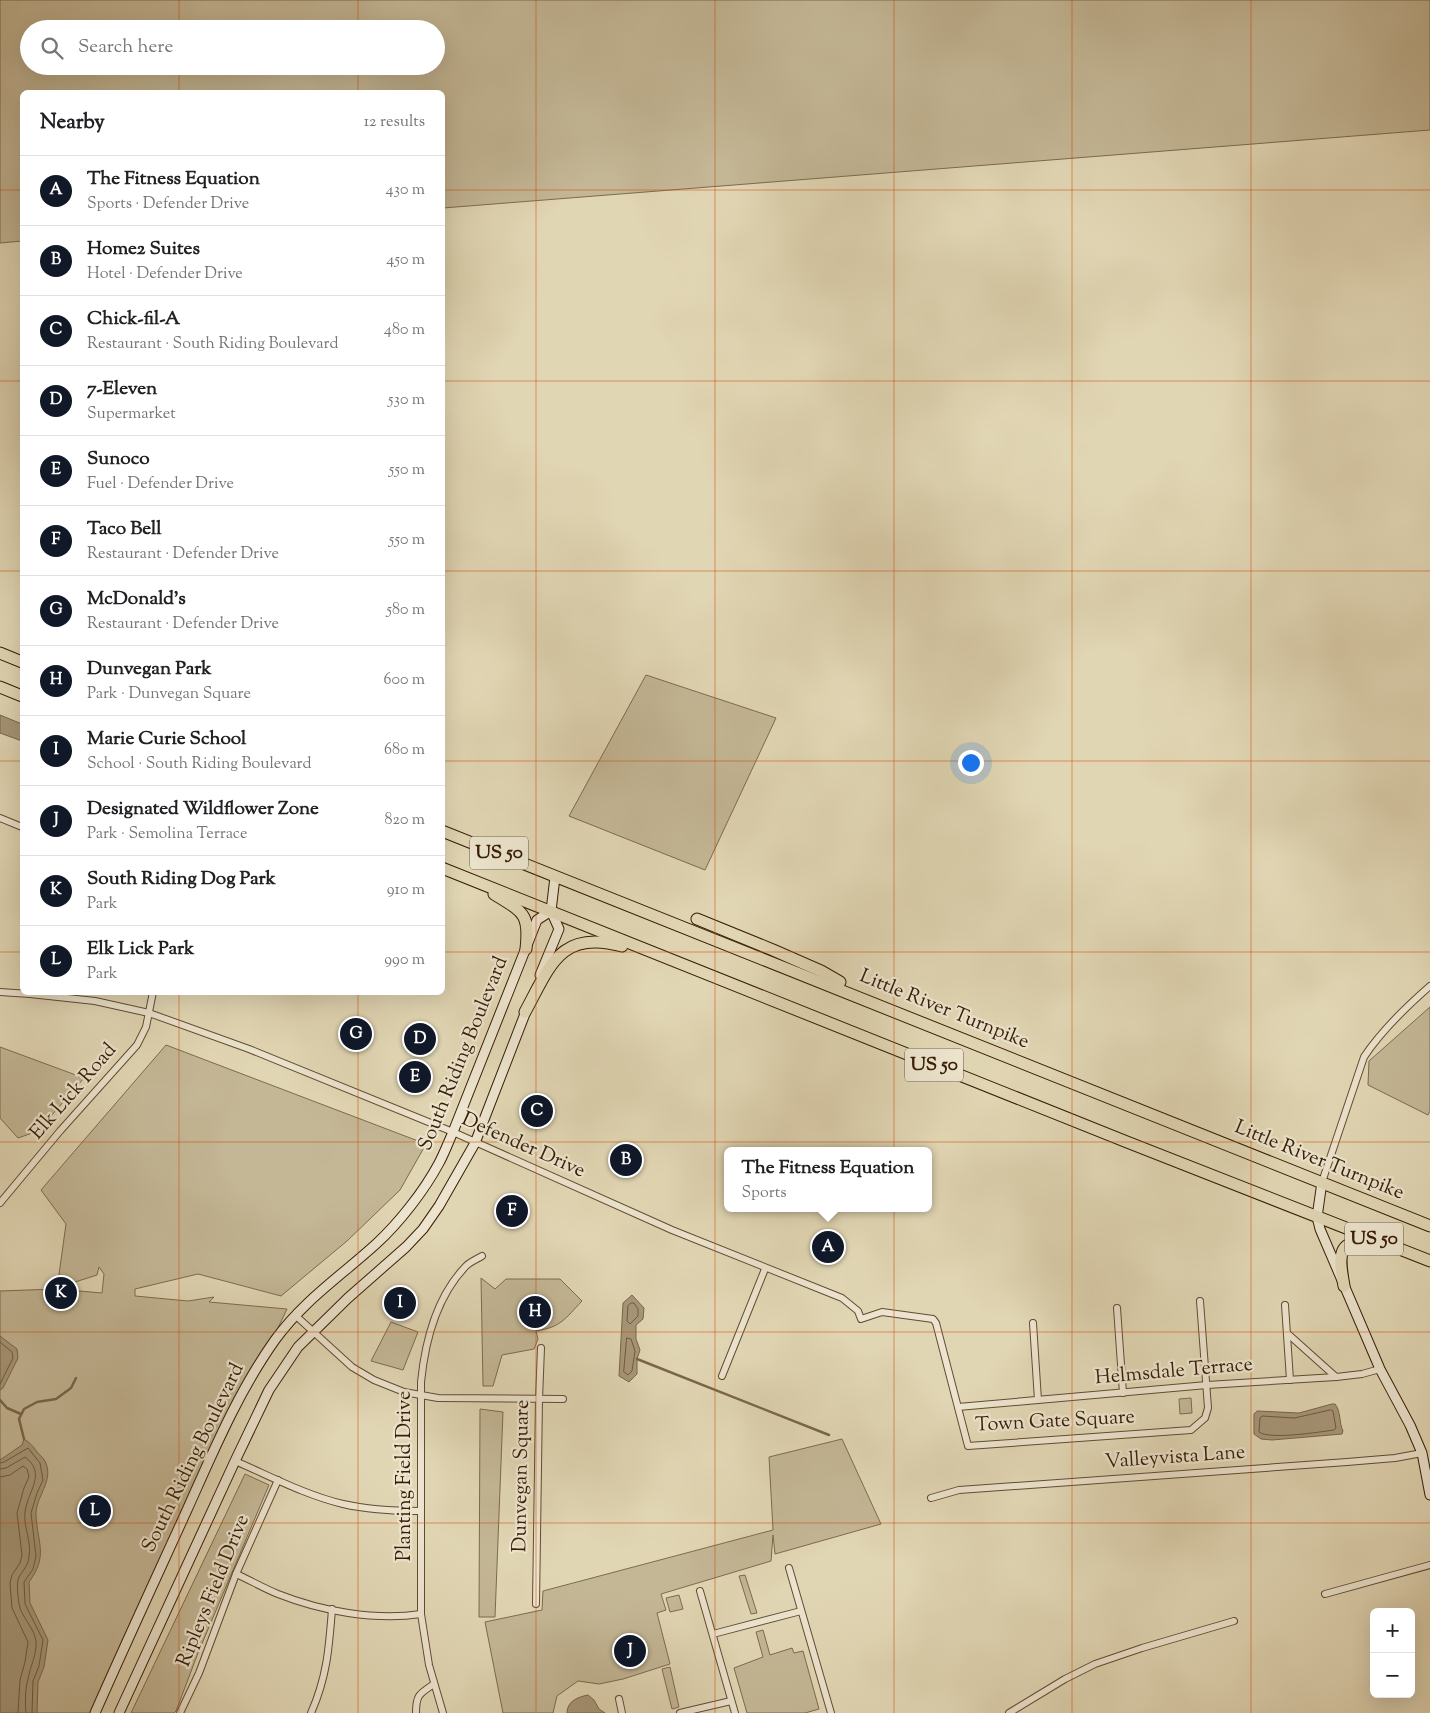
<!DOCTYPE html>
<meta charset="utf-8">
<style>
:root{--surface:#fff;--page:#f6f6f6;--text:#202124;--muted:#757577;--line:#e0e0e0;--accent:#111827}
body{margin:0;font-family:"Sorts Mill Goudy",serif;background:var(--page);color:var(--text)}
.controls{position:absolute;right:15px;bottom:15px;display:grid;overflow:hidden;border-radius:8px;box-shadow:0 5px 20px #0002}
.controls button{width:45px;height:45px;display:grid;place-items:center;padding:0;border:0;border-bottom:1px solid var(--line);background:var(--surface);color:var(--text);font:25px sans-serif}
.you{position:absolute;left:970px;top:762px;width:18px;height:18px;margin:-12px;border:4px solid #fff;border-radius:50%;background:#1a73e8;box-shadow:0 0 0 8px #1a73e833}
.badge{display:grid;place-items:center;width:32px;height:32px;border-radius:50%;background:var(--accent);color:#fff;font-size:16px;font-weight:700}
.pin{position:absolute;translate:-50% -50%;border:2px solid #fff;box-shadow:0 1px 5px #0006}
.popup{position:absolute;left:724px;top:1147px;width:208px;height:65px;box-sizing:border-box;display:grid;place-content:center;border-radius:8px;background:var(--surface);filter:drop-shadow(0 1px 4px #0005);font-size:16px;white-space:nowrap;color:var(--muted)}
.popup b{font-size:19px;color:var(--text)}
.popup::after{content:'';position:absolute;left:50%;top:100%;margin-left:-10px;border:10px solid transparent;border-top-color:var(--surface)}
.list{margin:0;padding:0;list-style:none}
h2{display:flex;justify-content:space-between;align-items:center;height:65px;margin:0;padding:0 20px;font-size:21px}
h2 small{font-size:16px;font-weight:400;color:var(--muted)}
.list li{display:grid;grid-template-columns:32px 1fr auto;gap:15px;align-items:center;box-sizing:border-box;height:70px;padding:0 20px;border-top:1px solid var(--line)}
.list b{display:block;font-size:19px;white-space:nowrap}
.list p{margin:0;font-size:16px;white-space:nowrap;color:var(--muted)}
.list em{font-size:16px;font-style:normal;color:var(--muted)}
.icon{flex:none;width:28px;height:28px;fill:none;stroke:currentColor;stroke-width:2;stroke-linecap:round;stroke-linejoin:round}
.map{position:relative;flex:none;width:1430px;height:1713px;overflow:hidden}
.search{position:absolute;background:var(--surface);box-shadow:0 5px 20px #0002;left:20px;top:20px;width:425px;height:55px;display:flex;align-items:center;gap:12px;box-sizing:border-box;padding:0 18px;border-radius:28px;color:var(--muted);font-size:19px}
.panel{position:absolute;background:var(--surface);box-shadow:0 5px 20px #0002;left:20px;top:90px;width:425px;height:905px;border-radius:8px}
.map>svg:first-child{display:block}
.green{fill:#c4b796;stroke:#7e6a4e;fill-rule:evenodd}
.water{fill:#a79779;stroke:#7a664b}
.lines{fill:none;stroke-linecap:round;stroke-linejoin:round}
.shore{stroke:#6f5a40;stroke-width:1}
.stream{stroke:#7a664b;stroke-width:2.5}
.street-casing{stroke:#624b32;stroke-width:8}
.secondary-casing{stroke:#371d06;stroke-width:11}
.highway-casing{stroke:#371d06;stroke-width:13}
.street{stroke:#ece4ce;stroke-width:6}
.secondary{stroke:#ece4ce;stroke-width:9}
.highway{stroke:#e1d6b4;stroke-width:11}
.grid{fill:none;stroke:#cd500b;stroke-width:1;stroke-opacity:0.55}
.labels{text-anchor:middle;dominant-baseline:central;stroke-width:4.5;stroke-linejoin:round;paint-order:stroke}
.shield{fill:#ece4ce;stroke:#6d5942;stroke-width:1}
.shield-label{font-size:19px;font-weight:bold;fill:#371d06}
.street-label{font-size:20px;fill:#371d06;stroke:#ece4ce}
</style>
<div class="map">
<svg width="1430" height="1713" viewBox="0 0 1430 1713">
<rect width="100%" height="100%" fill="#e1d6b4"/>
<filter id="stains"><feTurbulence type="fractalNoise" baseFrequency=".004" numOctaves="4"/><feColorMatrix values="0 0 0 0 .2 0 0 0 0 .09 0 0 0 0 .02 0 0 0 .5 -.17"/></filter>
<radialGradient id="worn" r=".72"><stop offset=".6" stop-color="#630" stop-opacity="0"/><stop offset="1" stop-color="#630" stop-opacity=".3"/></radialGradient>
<g class="green">
<path d="M 0,0 L 1430,0 L 1430,130 L 443,208 L 442,92 L 22,92 L 22,241 L 0,243 ZM 29,29 L 436,29 L 436,66 L 29,66 Z"/>
<path d="M 646,675 L 776,718 L 705,870 L 569,816 Z"/>
<path d="M 1430,1007 L 1430,1111 L 1428,1115 L 1368,1085 L 1369,1061 Z"/>
<path d="M 166,1045 L 426,1144 L 400,1190 L 347,1241 L 281,1296 L 198,1274 L 135,1289 L 135,1296 L 188,1301 L 214,1297 L 209,1302 L 287,1309 L 93,1713 L 0,1713 L 0,1291 L 57,1289 L 66,1224 L 41,1190 ZM 99,1267 L 104,1274 L 102,1293 L 67,1290 L 69,1284 L 97,1275 Z"/>
<path d="M 0,1047 L 84,1078 L 38,1131 L 18,1138 L 0,1118 Z"/>
<path d="M 481,1278 L 495,1289 L 506,1279 L 560,1279 L 582,1301 C 565,1319 561,1327 536,1331 L 538,1339 L 534,1349 L 502,1355 L 493,1386 L 483,1386 Z"/>
<path d="M 391,1322 L 418,1332 L 403,1370 L 371,1361 Z"/>
<path d="M 1191,1398 L 1192,1413 L 1180,1414 L 1179,1399 Z"/>
<path d="M 480,1409 L 503,1412 L 495,1617 L 479,1617 Z"/>
<path d="M 842,1439 L 881,1524 L 775,1554 L 773,1535 L 771,1561 L 661,1594 L 666,1610 L 657,1613 L 670,1664 L 623,1679 L 599,1684 L 578,1681 L 557,1696 L 553,1713 L 503,1713 L 485,1622 L 542,1610 L 543,1591 L 773,1530 L 769,1457 Z"/>
<path d="M 245,1474 L 269,1485 L 198,1653 L 176,1711 L 174,1713 L 131,1713 Z"/>
<path d="M 745,1575 L 757,1613 L 751,1614 L 739,1576 Z"/>
<path d="M 679,1595 L 683,1609 L 670,1612 L 666,1598 Z"/>
<path d="M 763,1630 L 770,1655 L 792,1648 L 794,1653 L 803,1651 L 819,1709 L 805,1713 L 747,1713 L 734,1668 L 763,1657 L 756,1632 Z"/>
<path d="M 670,1667 L 679,1707 L 672,1709 L 662,1669 Z"/>
</g>
<g class="water">
<path d="M 0,715 L 22,724 L 22,741 L 0,733 Z"/>
<path d="M 632,1295 L 644,1308 L 643,1319 L 636,1325 L 636,1339 L 640,1350 L 637,1359 L 637,1374 L 629,1382 L 619,1376 L 623,1303 Z"/>
<path d="M 0,1336 L 17,1349 L 18,1358 L 3,1388 L 0,1390 Z"/>
<path d="M 1332,1404 L 1335,1404 C 1341,1411 1339,1423 1343,1431 L 1342,1434 L 1272,1440 L 1261,1439 L 1254,1434 L 1254,1414 L 1257,1411 L 1299,1413 Z"/>
<path d="M 24,1439 C 30,1443 33,1446 37,1452 C 39,1455 43,1457 45,1461 C 55,1481 35,1496 36,1516 C 38,1545 48,1556 29,1582 L 30,1603 L 48,1640 L 44,1667 L 38,1682 L 37,1713 L 0,1713 L 0,1460 L 22,1445 Z"/>
<path d="M 588,1695 L 594,1700 L 599,1709 L 605,1713 L 567,1713 C 567,1701 578,1697 588,1695 Z"/>
</g>
<g class="lines">
<g class="shore">
<path d="M 631,1303 L 634,1303 L 638,1309 L 638,1316 L 630,1324 L 627,1321 L 628,1306 Z"/>
<path d="M 627,1338 L 631,1339 L 635,1351 L 632,1371 L 628,1375 L 624,1372 Z"/>
<path d="M 0,1342 L 12,1352 L 13,1358 L 0,1384"/>
<path d="M 1331,1410 L 1333,1411 L 1336,1428 L 1334,1430 C 1319,1432 1270,1440 1259,1432 L 1260,1418 L 1262,1416 L 1294,1418 Z"/>
<path d="M 0,1463 L 4,1462 L 28,1448 L 40,1463 L 43,1480 L 37,1493 L 31,1513 L 36,1556 L 33,1569 L 24,1582 L 25,1604 L 43,1640 L 39,1666 L 33,1681 L 32,1713"/>
<path d="M 0,1469 L 6,1468 L 25,1457 C 47,1474 28,1490 25,1512 C 23,1526 32,1542 29,1557 C 28,1566 23,1570 19,1577 C 16,1584 18,1596 19,1604 C 21,1617 35,1628 36,1642 C 37,1654 30,1667 28,1679 C 25,1689 25,1703 26,1713"/>
<path d="M 0,1477 L 10,1475 L 23,1466 L 27,1469 L 29,1477 L 24,1488 L 17,1513 L 22,1555 L 20,1563 L 12,1575 L 10,1583 L 12,1608 L 28,1642 L 25,1662 L 20,1680 L 18,1713"/>
</g>
<g class="stream">
<path d="M 637,1359 L 829,1435"/>
<path d="M 0,1400 L 7,1408 L 21,1414"/>
<path d="M 24,1439 L 19,1419 L 24,1409 L 37,1402 L 56,1399 L 71,1388 L 76,1378"/>
</g>
<g class="street-casing">
<g id="street">
<path d="M 0,818 L 22,827"/>
<path d="M 0,992 L 30,994 L 95,1001 L 149,1013 L 249,1049 L 453,1132 L 672,1230 L 842,1298 L 858,1311 L 861,1319 L 882,1312 L 933,1319 L 936,1323 L 968,1446 L 1191,1430 L 1205,1418 L 1208,1408 L 1200,1301"/>
<path d="M 1322,1182 L 1364,1057 C 1381,1031 1406,1007 1430,986"/>
<path d="M 0,1203 L 60,1131 L 137,1045 L 146,1027 L 153,992"/>
<path d="M 1285,1305 L 1290,1380"/>
<path d="M 1117,1308 L 1123,1393"/>
<path d="M 295,1315 L 352,1367 L 374,1380 L 404,1392 L 438,1398 L 563,1399"/>
<path d="M 1033,1323 L 1038,1400"/>
<path d="M 1288,1334 L 1336,1377"/>
<path d="M 722,1376 L 765,1269"/>
<path d="M 958,1407 L 1207,1385 L 1336,1377 L 1362,1374 L 1380,1369"/>
<path d="M 235,1461 C 270,1476 305,1495 343,1504 C 369,1510 394,1511 420,1511"/>
<path d="M 931,1498 L 959,1490 L 1347,1462 L 1395,1458 L 1422,1453"/>
<path d="M 789,1568 L 831,1713"/>
<path d="M 236,1574 C 250,1580 263,1588 278,1594 C 321,1611 375,1621 421,1614"/>
<path d="M 700,1591 L 735,1713"/>
<path d="M 1325,1594 L 1430,1565"/>
<path d="M 536,1604 L 539,1399 L 541,1348"/>
<path d="M 713,1634 L 801,1611"/>
<path d="M 619,1699 L 622,1713"/>
<path d="M 180,1713 L 199,1673 L 236,1574 L 278,1480"/>
<path d="M 311,1713 C 327,1677 329,1648 332,1609"/>
<path d="M 416,1713 C 416,1695 419,1694 434,1684"/>
<path d="M 443,1713 L 429,1665 L 421,1614 L 421,1382 C 425,1342 437,1296 466,1266 C 470,1262 477,1259 482,1256"/>
<path d="M 680,1713 L 731,1701"/>
<path d="M 1009,1713 L 1065,1679 L 1095,1664 L 1142,1648 L 1234,1621"/>
</g>
</g>
<g class="secondary-casing">
<g id="secondary">
<path d="M 540,975 L 559,929 L 551,911 L 555,877"/>
<path d="M 1322,1182 L 1317,1217 L 1320,1229 L 1380,1369 L 1410,1425 L 1422,1453 L 1430,1495"/>
<path d="M 95,1713 C 125,1645 156,1578 187,1510 C 213,1452 238,1392 275,1340 C 303,1301 342,1275 376,1244 C 399,1223 424,1191 439,1163 C 444,1154 448,1143 453,1132 L 537,920 L 551,911"/>
<path d="M 119,1713 L 235,1461 L 269,1390 L 298,1347 L 348,1298 L 406,1247 L 423,1229 L 439,1206 L 475,1143 L 528,1006"/>
</g>
</g>
<g class="highway-casing">
<g id="highway">
<path d="M 0,653 L 22,662"/>
<path d="M 0,687 L 22,696"/>
<path d="M 442,831 C 772,962 1102,1092 1430,1226"/>
<path d="M 442,868 L 1127,1142 L 1430,1261"/>
<path d="M 494,894 C 523,912 530,913 526,949"/>
<path d="M 697,919 L 773,950 L 821,971 L 840,982"/>
<path d="M 525,1012 C 550,966 560,929 622,946"/>
<path d="M 1344,1286 C 1339,1258 1335,1237 1373,1243"/>
</g>
</g>
<use href="#street" class="street"/>
<use href="#secondary" class="secondary"/>
<use href="#highway" class="highway"/>
</g>
<path class="grid" d="M 179,0 L 179,29M 358,0 L 358,29M 536,0 L 536,1713M 715,0 L 715,1713M 894,0 L 894,1713M 1072,0 L 1072,1713M 1251,0 L 1251,1713M 179,66 L 179,92M 358,66 L 358,92M 0,190 L 22,190M 442,190 L 1430,190M 0,381 L 22,381M 442,381 L 1430,381M 0,571 L 22,571M 442,571 L 1430,571M 0,761 L 22,761M 442,761 L 1430,761M 0,952 L 22,952M 442,952 L 1430,952M 179,992 L 179,1713M 358,992 L 358,1713M 0,1142 L 1430,1142M 0,1332 L 1430,1332M 0,1523 L 1430,1523"/>
<g class="labels">
<g class="shield">
<rect x="470" y="836.5" width="58" height="33" rx="4"/>
<rect x="905" y="1048.5" width="58" height="33" rx="4"/>
<rect x="1345" y="1222.5" width="58" height="33" rx="4"/>
</g>
<g class="shield-label">
<text x="499" y="853">US 50</text>
<text x="934" y="1065">US 50</text>
<text x="1374" y="1239">US 50</text>
</g>
<g class="street-label">
<text transform="translate(944 1010) rotate(22)">Little River Turnpike</text>
<text transform="translate(464 1054) rotate(-68)">South Riding Boulevard</text>
<text transform="translate(74 1092) rotate(-49)">Elk Lick Road</text>
<text transform="translate(523 1146) rotate(24)">Defender Drive</text>
<text transform="translate(1319 1161) rotate(22)">Little River Turnpike</text>
<text transform="translate(1174 1372) rotate(-5)">Helmsdale Terrace</text>
<text transform="translate(1055 1422) rotate(-3)">Town Gate Square</text>
<text transform="translate(194 1458) rotate(-64)">South Riding Boulevard</text>
<text transform="translate(1175 1458) rotate(-4)">Valleyvista Lane</text>
<text transform="translate(405 1476) rotate(-90)">Planting Field Drive</text>
<text transform="translate(522 1476) rotate(-89)">Dunvegan Square</text>
<text transform="translate(214 1591) rotate(-68)">Ripleys Field Drive</text>
</g>
</g>
<rect width="100%" height="100%" filter="url(#stains)"/>
<rect width="100%" height="100%" fill="url(#worn)"/>
</svg>
<div class="controls">
<button>+</button>
<button>−</button>
</div>
<div class="you"></div>
<div class="pin badge" style="left:828px;top:1247px">A</div>
<div class="popup"><b>The Fitness Equation</b>Sports</div>
<div class="pin badge" style="left:626px;top:1160px">B</div>
<div class="pin badge" style="left:537px;top:1111px">C</div>
<div class="pin badge" style="left:420px;top:1039px">D</div>
<div class="pin badge" style="left:415px;top:1077px">E</div>
<div class="pin badge" style="left:512px;top:1211px">F</div>
<div class="pin badge" style="left:356px;top:1034px">G</div>
<div class="pin badge" style="left:535px;top:1312px">H</div>
<div class="pin badge" style="left:400px;top:1303px">I</div>
<div class="pin badge" style="left:630px;top:1651px">J</div>
<div class="pin badge" style="left:61px;top:1293px">K</div>
<div class="pin badge" style="left:95px;top:1511px">L</div>
<div class="search"><svg class="icon" aria-label="search" viewBox="0 0 24 24"><circle cx="10" cy="10" r="6"/><path d="M15 15l6 6"/></svg>Search here</div>
<section class="panel">
<h2>Nearby<small>12 results</small></h2>
<ul class="list">
<li><span class="badge">A</span><div><b>The Fitness Equation</b><p>Sports · Defender Drive</p></div><em>430 m</em></li>
<li><span class="badge">B</span><div><b>Home2 Suites</b><p>Hotel · Defender Drive</p></div><em>450 m</em></li>
<li><span class="badge">C</span><div><b>Chick-fil-A</b><p>Restaurant · South Riding Boulevard</p></div><em>480 m</em></li>
<li><span class="badge">D</span><div><b>7-Eleven</b><p>Supermarket</p></div><em>530 m</em></li>
<li><span class="badge">E</span><div><b>Sunoco</b><p>Fuel · Defender Drive</p></div><em>550 m</em></li>
<li><span class="badge">F</span><div><b>Taco Bell</b><p>Restaurant · Defender Drive</p></div><em>550 m</em></li>
<li><span class="badge">G</span><div><b>McDonald's</b><p>Restaurant · Defender Drive</p></div><em>580 m</em></li>
<li><span class="badge">H</span><div><b>Dunvegan Park</b><p>Park · Dunvegan Square</p></div><em>600 m</em></li>
<li><span class="badge">I</span><div><b>Marie Curie School</b><p>School · South Riding Boulevard</p></div><em>680 m</em></li>
<li><span class="badge">J</span><div><b>Designated Wildflower Zone</b><p>Park · Semolina Terrace</p></div><em>820 m</em></li>
<li><span class="badge">K</span><div><b>South Riding Dog Park</b><p>Park</p></div><em>910 m</em></li>
<li><span class="badge">L</span><div><b>Elk Lick Park</b><p>Park</p></div><em>990 m</em></li>
</ul>
</section>
</div>
